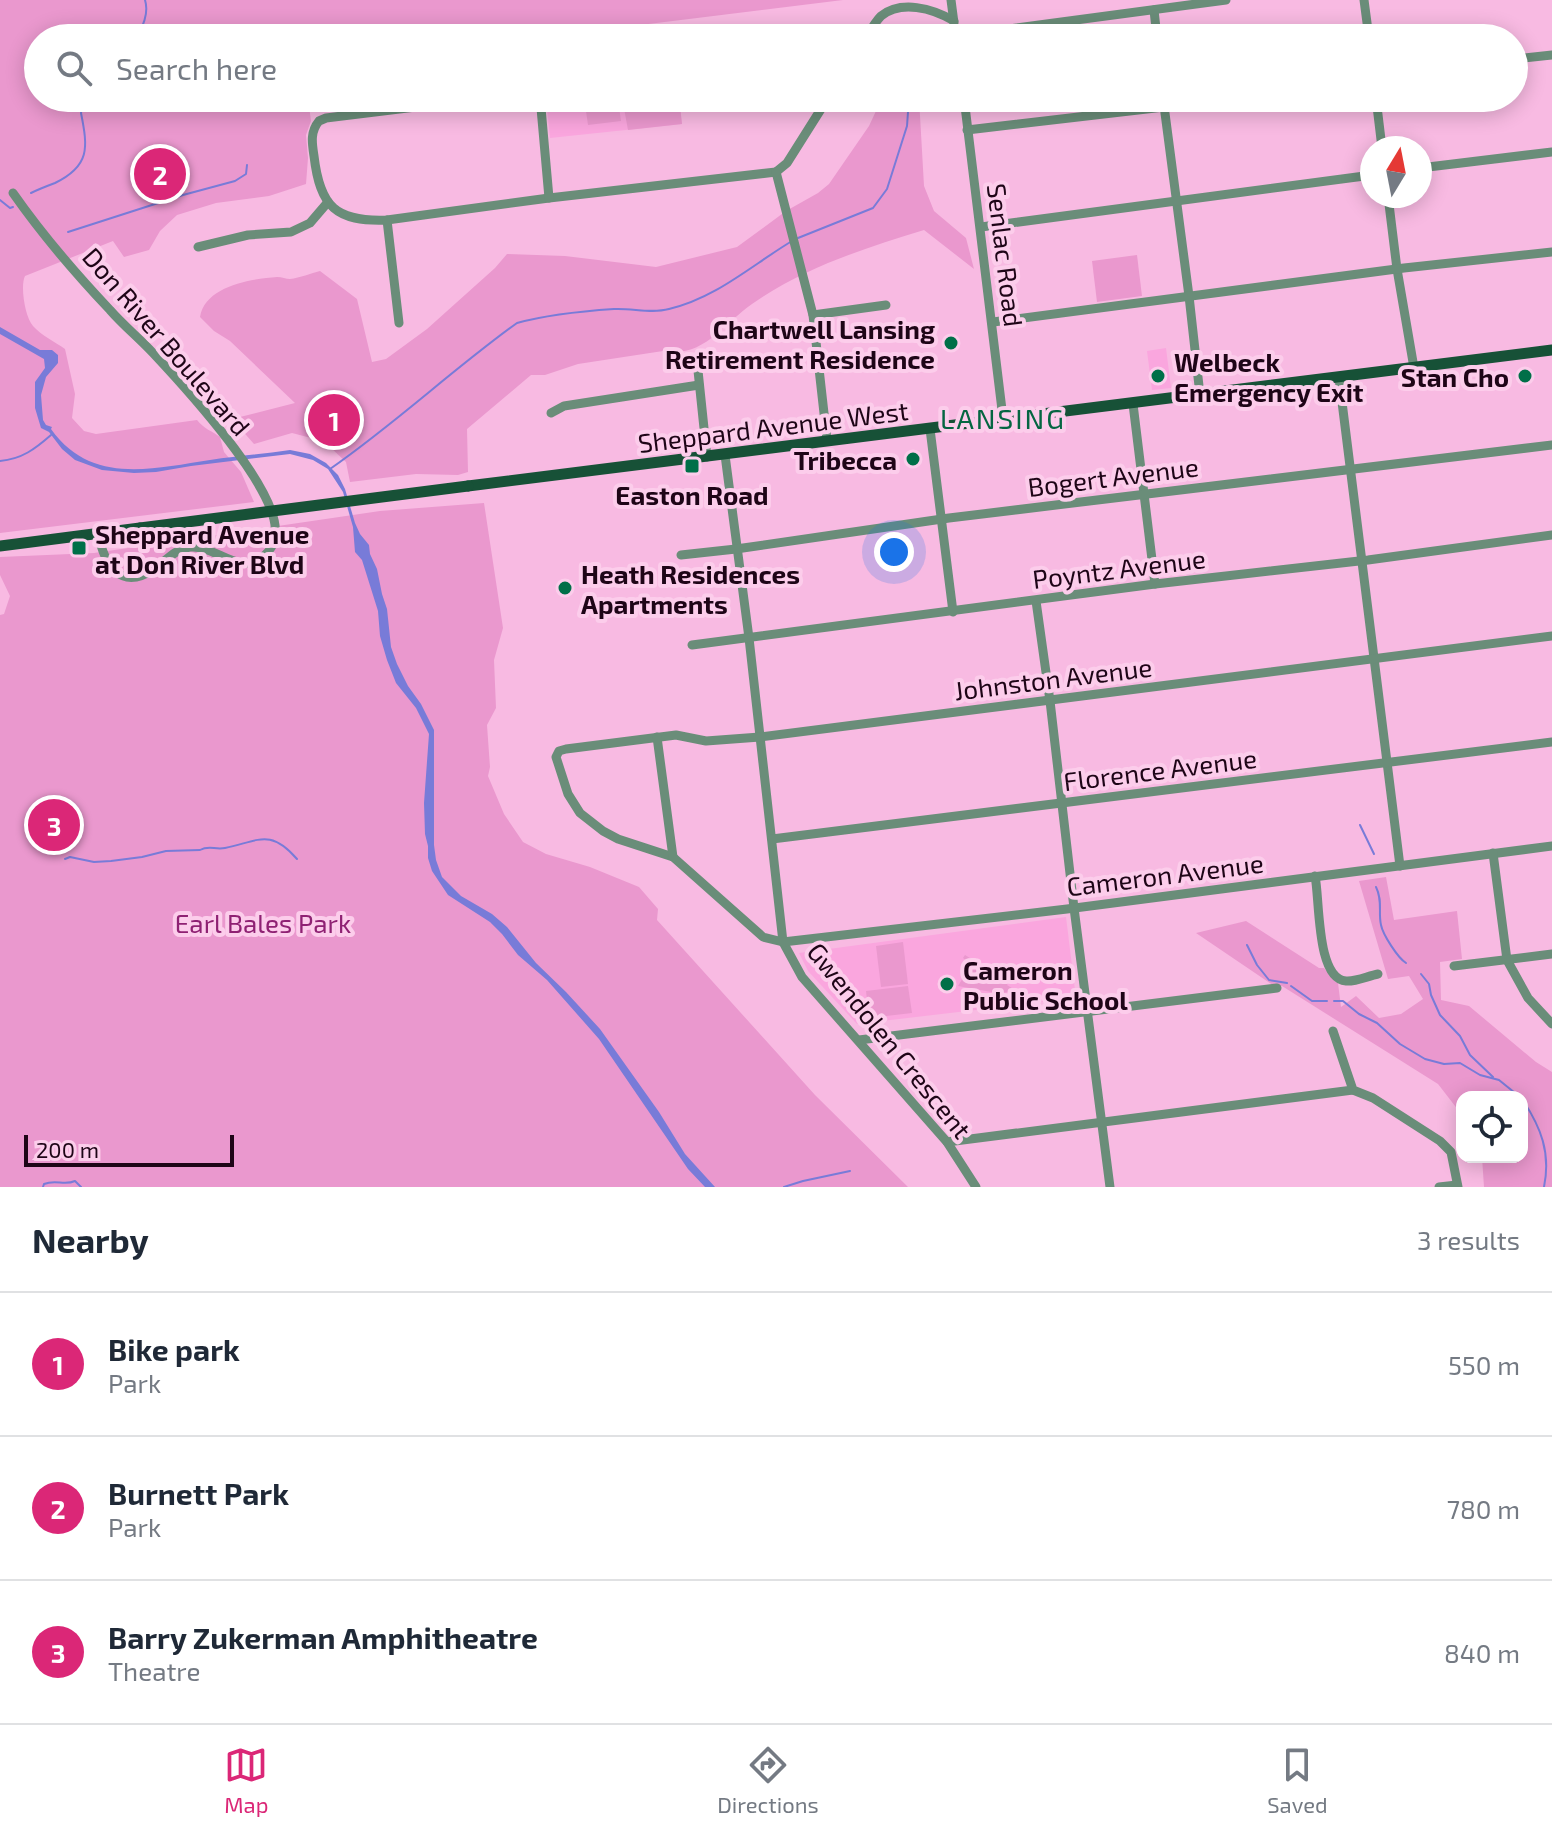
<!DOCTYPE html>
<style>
:root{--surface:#fff;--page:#f2f2f3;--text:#1f2937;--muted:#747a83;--line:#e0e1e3;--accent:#db2777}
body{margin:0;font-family:"Exo 2",sans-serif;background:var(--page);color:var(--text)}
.controls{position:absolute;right:24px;bottom:24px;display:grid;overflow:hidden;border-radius:16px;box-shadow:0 4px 20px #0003}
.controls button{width:72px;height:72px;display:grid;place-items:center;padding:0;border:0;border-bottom:2px solid var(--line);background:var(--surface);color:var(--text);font:40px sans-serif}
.compass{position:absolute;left:1360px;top:136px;width:72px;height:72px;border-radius:50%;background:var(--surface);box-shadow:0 4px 20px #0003;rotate:10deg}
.scale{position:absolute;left:24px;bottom:20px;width:210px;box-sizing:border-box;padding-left:8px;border:4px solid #1e0517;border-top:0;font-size:22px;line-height:28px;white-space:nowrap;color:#1e0517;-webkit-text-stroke:6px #fccdeb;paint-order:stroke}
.you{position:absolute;left:894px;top:552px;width:28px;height:28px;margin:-20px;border:6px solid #fff;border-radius:50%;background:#1a73e8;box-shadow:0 0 0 12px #1a73e833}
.badge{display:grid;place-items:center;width:52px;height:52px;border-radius:50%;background:var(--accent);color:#fff;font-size:26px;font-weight:700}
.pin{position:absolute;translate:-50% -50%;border:4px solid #fff;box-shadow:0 2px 8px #0006}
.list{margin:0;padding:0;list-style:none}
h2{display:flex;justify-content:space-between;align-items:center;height:104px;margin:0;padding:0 32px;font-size:34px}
h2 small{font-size:26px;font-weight:400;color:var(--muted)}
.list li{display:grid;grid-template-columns:52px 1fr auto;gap:24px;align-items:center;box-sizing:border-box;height:144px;padding:0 32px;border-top:2px solid var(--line)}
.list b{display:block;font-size:30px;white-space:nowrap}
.list p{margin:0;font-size:26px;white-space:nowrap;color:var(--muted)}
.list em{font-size:26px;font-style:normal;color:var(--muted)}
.icon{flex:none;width:44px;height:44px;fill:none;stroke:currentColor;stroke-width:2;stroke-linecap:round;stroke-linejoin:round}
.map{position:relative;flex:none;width:1552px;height:1187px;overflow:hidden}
.search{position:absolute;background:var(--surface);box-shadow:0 4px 20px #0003;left:24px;right:24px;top:24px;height:88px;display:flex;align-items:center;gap:20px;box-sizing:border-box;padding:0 28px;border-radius:44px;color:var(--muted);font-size:30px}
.sheet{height:536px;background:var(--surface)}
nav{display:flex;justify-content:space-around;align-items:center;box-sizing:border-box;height:112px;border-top:2px solid var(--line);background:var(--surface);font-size:22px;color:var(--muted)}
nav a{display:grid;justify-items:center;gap:4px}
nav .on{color:var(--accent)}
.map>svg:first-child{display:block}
.built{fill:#faa6de}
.green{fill:#ea98ce}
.water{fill:#787bd8}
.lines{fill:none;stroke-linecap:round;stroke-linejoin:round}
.stream{stroke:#787bd8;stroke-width:2}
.minor{stroke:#6a8d79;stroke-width:9}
.major{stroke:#175137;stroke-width:11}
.major-bridge{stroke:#175137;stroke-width:11}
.poi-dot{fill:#006f48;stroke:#fccdeb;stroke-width:3}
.labels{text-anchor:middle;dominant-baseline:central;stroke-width:8;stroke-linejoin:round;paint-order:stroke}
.street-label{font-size:26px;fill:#1e0517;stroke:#fccdeb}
.poi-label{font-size:26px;font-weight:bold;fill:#1e0517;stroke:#fccdeb;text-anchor:start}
.park-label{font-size:26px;fill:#8f2173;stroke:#fccdeb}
.neighbourhood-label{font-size:28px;letter-spacing:2px;fill:#056642;stroke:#fccdeb}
</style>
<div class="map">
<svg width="1552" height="1187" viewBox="0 0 1552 1187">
<rect width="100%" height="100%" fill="#f8bae2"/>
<g class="built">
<path d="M 546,98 L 679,98 L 682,124 L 550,138 Z"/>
<path d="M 1166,348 L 1171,388 L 1152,390 L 1147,351 Z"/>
<path d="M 1066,917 L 1076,998 L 857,1024 L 808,971 L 799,953 Z"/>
</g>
<g class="green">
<path d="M 0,0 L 843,0 L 535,38 L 38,38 L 38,98 L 308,98 L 311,121 L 306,135 L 308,158 L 306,184 L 269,196 L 216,203 L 177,215 L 160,231 L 149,250 L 124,257 L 113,241 L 25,276 C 20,286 25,317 33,326 C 41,335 55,342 65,349 L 75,394 L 72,418 L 84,431 L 96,434 L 197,420 C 204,429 212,431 220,437 L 224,452 L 241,472 L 254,502 L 0,533 Z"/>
<path d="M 607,98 L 679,98 L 682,124 L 628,130 L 623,103 L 608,105 Z"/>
<path d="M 882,98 L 919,98 L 924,186 L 934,211 L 966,238 L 974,269 L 924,230 C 865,248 803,268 752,304 C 723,324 703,359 663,351 L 578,364 L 545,375 L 531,375 L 467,429 L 468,472 L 458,475 L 416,474 L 350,482 L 346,462 L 331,448 L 315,439 L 292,433 L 254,444 L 232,419 L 295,403 L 230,341 L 214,331 L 200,317 C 205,286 251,279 277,277 C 282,277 286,279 290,279 C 300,278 311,273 320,271 L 357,299 L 372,362 L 386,359 L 427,329 L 495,268 L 507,254 L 565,256 L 656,267 L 737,247 L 786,211 L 818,193 L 829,184 L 869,126 Z"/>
<path d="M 619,107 L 621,121 L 588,125 L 586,111 Z"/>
<path d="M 1137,255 L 1142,296 L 1097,302 L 1092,261 Z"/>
<path d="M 484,503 L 503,628 L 494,660 L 496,708 L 487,725 L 490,767 L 488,776 L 504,814 L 523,842 L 546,854 L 590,867 L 639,887 L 658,909 L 657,920 L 815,1095 L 908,1187 L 0,1187 L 0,615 L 4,614 L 10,596 L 0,575 L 0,557 L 94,553 L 380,511 Z"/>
<path d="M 1386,877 L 1394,920 L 1457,911 L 1462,959 L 1440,962 L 1441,1000 L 1469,1006 L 1536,1062 L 1552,1072 L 1552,1187 L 1484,1187 L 1482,1157 L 1522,1157 L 1522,1097 L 1462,1097 L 1462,1115 L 1438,1084 L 1282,986 L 1277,988 L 1196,933 L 1246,921 L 1319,968 L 1324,968 L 1338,983 L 1341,1007 L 1356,996 L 1379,1018 L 1401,1014 L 1423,999 L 1409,976 L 1388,979 L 1359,881 Z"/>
<path d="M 903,942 L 908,984 L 881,987 L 876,946 Z"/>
<path d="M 965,955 L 1009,982 L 1007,985 L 1015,990 L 1013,992 L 997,993 L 958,986 L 966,973 L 963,968 L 967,961 L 963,958 Z"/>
<path d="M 908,986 L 912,1013 L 869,1018 L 866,991 Z"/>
</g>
<path class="water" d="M 0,327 L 40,350 L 52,350 L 58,355 L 58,363 L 46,377 L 41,395 L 43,420 L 46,425 L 52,427 L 51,429 C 91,485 151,469 210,460 C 236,456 263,454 290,450 L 310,454 L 326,463 L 338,475 L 345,489 L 355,523 L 360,534 L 369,545 L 370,554 L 377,569 L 382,594 L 387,609 L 391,647 L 397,664 L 408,686 L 421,704 L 434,730 L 434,845 L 436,860 L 442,877 L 461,896 L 492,914 L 507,927 L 536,963 L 566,992 L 600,1029 L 659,1112 L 685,1154 L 715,1187 L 705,1187 L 688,1169 L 599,1039 L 547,980 L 518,955 L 502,934 L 490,922 L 448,895 L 432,871 L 428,858 L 428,846 L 425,834 L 424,803 L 429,734 L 416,708 L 396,683 L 387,660 L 380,636 L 378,611 L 362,560 L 355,552 L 353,527 L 343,492 L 328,469 L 313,460 L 290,454 L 191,466 L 156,472 L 134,473 L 102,470 L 75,460 L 62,449 L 49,432 L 41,428 L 35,408 L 35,382 L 45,368 L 44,359 L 0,334 Z"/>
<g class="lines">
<g class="stream">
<path d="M 135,38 C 143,28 149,13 145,0"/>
<path d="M 31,193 C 39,189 47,186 55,183 C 90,166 88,148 81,113 L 82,107 L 91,98"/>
<path d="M 0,200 L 10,208 L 13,207"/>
<path d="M 68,232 L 183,195 L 235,181 L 246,174 L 247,165"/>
<path d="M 798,238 L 873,208 L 887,189 L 907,126 L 909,98"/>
<path d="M 0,461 C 22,459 35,449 51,435"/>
<path d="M 330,469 C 395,424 453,369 517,323 C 546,315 584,311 614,309 C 633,308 651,314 669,309 C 716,298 752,265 792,241"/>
<path d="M 1360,825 L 1374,854"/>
<path d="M 65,859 L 70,857 L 94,862 L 111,861 L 142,857 L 166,851 L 200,850 C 209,845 215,850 225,848 C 259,841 270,828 297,859"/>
<path d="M 1376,887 C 1383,901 1378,912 1381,925 C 1383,935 1398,958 1406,963"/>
<path d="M 1247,945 L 1257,965 L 1269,980 L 1287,983"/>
<path d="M 1421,974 L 1429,984 L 1431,995 L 1440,1015 L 1460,1036 L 1470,1055 L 1493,1077"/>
<path d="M 1291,986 L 1312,1001 L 1327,1001"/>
<path d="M 1334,1001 L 1343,1001 L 1359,1014 L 1377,1023 L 1400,1044 L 1425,1059 L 1444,1064 L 1460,1063 L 1480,1075 L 1499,1080 L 1520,1097"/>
<path d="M 1522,1099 C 1541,1127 1551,1153 1544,1187"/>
<path d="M 43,1187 L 44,1184 C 56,1179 64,1186 75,1181 L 81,1187"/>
<path d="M 784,1187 L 803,1181 L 850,1171"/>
</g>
<g class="minor">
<path d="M 951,0 L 954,23"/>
<path d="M 1364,0 L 1369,38"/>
<path d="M 1154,10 L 1157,38"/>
<path d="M 956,36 L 1226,0"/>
<path d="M 866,38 C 870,31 875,22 881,16 C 901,0 932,8 954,21"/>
<path d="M 1514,59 L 1552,55"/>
<path d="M 489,98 L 326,118 L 319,121 C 310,132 312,143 314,156 C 320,207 336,222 387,220 L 549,198 L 776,172"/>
<path d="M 537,98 L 541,108 L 549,198"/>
<path d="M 964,98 L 1003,418"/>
<path d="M 1163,98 L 1189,296 L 1200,395"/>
<path d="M 1376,98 L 1382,148"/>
<path d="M 967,130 L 1164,107 L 1225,98"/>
<path d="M 1420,168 L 1552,152"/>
<path d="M 776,172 L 813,315 L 827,440"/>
<path d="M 776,172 L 787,163 L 828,98"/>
<path d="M 13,193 C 41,233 76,274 110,310 C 123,325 139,338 153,353 C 183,385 282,492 275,535 C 274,544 270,551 264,556 C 238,577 217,545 190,547 C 175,549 166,561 154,569 C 120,592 104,564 98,533"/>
<path d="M 1388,196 L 1397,269 L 1414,368"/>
<path d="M 387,220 L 399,323"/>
<path d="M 981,227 L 1372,175"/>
<path d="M 198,247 L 248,235 L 291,232 L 310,223 L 328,202"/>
<path d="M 813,315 L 886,305"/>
<path d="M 993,322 L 1404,268 L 1552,252"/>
<path d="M 697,361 L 707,457"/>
<path d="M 1339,378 L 1400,866"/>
<path d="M 1133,404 L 1155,584"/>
<path d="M 551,413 L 564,406 L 699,385"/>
<path d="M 930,429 L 953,612"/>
<path d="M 725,455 L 749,638 L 783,942 L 802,977 L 947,1142 L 976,1187"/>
<path d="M 681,555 L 736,549 L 949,518 L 1552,445"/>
<path d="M 1036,601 L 1050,701 L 1074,908 L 1110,1187"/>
<path d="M 1552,636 L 760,737 L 706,741 L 676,735 L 566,749 L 559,751 L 556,757 L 568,794 L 580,813 L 603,831 L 618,839 L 673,857 L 763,937 L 783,942 L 1067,909 L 1552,846"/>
<path d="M 692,645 L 1155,584 L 1368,560 L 1552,535"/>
<path d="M 657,737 L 673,857"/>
<path d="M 772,839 L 1552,742"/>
<path d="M 1493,853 L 1507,960 L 1528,998 L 1552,1024"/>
<path d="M 1315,876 C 1320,899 1316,979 1346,981 C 1355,982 1368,976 1378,974"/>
<path d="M 1454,966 L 1552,954"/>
<path d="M 1333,1031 L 1353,1090 L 1373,1098 L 1440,1141 L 1451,1152 L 1458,1187"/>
<path d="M 859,1040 L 1277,988"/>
<path d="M 947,1142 L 1353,1090"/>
<path d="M 1439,1187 L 1457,1185"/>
</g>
<g class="major">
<path d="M 468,486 L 1552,350"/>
<path d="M 0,546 L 140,528"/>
</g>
<path class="major-bridge" d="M 140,528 L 468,486"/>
</g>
<g class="poi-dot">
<circle cx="951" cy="343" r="8"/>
<circle cx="1158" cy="376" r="8"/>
<circle cx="1525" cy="376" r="8"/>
<circle cx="913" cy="459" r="8"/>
<rect x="684" y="458" width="16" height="16" rx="4"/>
<rect x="71" y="540" width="16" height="16" rx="4"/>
<circle cx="565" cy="588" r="8"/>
<circle cx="947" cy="984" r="8"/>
</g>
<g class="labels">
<g class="street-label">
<text transform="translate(1006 255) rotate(83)">Senlac Road</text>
<text transform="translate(167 341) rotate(49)">Don River Boulevard</text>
<text transform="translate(773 426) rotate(-7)">Sheppard Avenue West</text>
<text transform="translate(1113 476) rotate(-7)">Bogert Avenue</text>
<text transform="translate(1119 568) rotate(-7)">Poyntz Avenue</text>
<text transform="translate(1053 678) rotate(-7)">Johnston Avenue</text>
<text transform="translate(1160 769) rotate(-7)">Florence Avenue</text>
<text transform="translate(1165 874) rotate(-7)">Cameron Avenue</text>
<text transform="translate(890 1040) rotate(51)">Gwendolen Crescent</text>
</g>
<g class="poi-label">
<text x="935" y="328" text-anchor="end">Chartwell Lansing<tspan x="935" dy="30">Retirement Residence</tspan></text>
<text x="1174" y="361">Welbeck<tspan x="1174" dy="30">Emergency Exit</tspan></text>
<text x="1509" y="376" text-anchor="end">Stan Cho</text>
<text x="897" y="459" text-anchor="end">Tribecca</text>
<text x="692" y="494" text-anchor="middle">Easton Road</text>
<text x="95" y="533">Sheppard Avenue<tspan x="95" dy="30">at Don River Blvd</tspan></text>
<text x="581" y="573">Heath Residences<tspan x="581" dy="30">Apartments</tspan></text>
<text x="963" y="969">Cameron<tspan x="963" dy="30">Public School</tspan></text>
</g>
<g class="park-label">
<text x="263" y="922">Earl Bales Park</text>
</g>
<g class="neighbourhood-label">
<text x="1003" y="418">LANSING</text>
</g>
</g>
</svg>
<div class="controls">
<button><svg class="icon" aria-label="locate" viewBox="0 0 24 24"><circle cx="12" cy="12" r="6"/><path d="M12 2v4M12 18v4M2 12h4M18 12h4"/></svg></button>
</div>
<svg class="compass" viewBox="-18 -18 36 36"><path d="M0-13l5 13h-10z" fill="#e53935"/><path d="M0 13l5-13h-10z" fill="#747a83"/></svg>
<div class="scale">200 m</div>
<div class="you"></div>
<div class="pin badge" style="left:334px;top:420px">1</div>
<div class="pin badge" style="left:160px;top:174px">2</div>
<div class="pin badge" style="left:54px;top:825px">3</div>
<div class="search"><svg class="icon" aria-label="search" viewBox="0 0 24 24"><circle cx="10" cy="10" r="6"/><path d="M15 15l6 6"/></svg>Search here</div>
</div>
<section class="sheet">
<h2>Nearby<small>3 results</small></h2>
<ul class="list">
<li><span class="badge">1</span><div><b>Bike park</b><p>Park</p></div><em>550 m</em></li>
<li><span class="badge">2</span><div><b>Burnett Park</b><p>Park</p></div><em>780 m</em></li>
<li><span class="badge">3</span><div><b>Barry Zukerman Amphitheatre</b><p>Theatre</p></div><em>840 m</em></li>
</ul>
</section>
<nav>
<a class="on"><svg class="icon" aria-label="map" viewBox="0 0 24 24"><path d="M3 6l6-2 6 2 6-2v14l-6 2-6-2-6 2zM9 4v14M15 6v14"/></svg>Map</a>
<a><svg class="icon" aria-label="directions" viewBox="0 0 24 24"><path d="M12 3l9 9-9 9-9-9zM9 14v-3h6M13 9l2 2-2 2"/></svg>Directions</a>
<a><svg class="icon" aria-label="saved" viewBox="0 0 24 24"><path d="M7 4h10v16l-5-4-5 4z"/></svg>Saved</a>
</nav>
